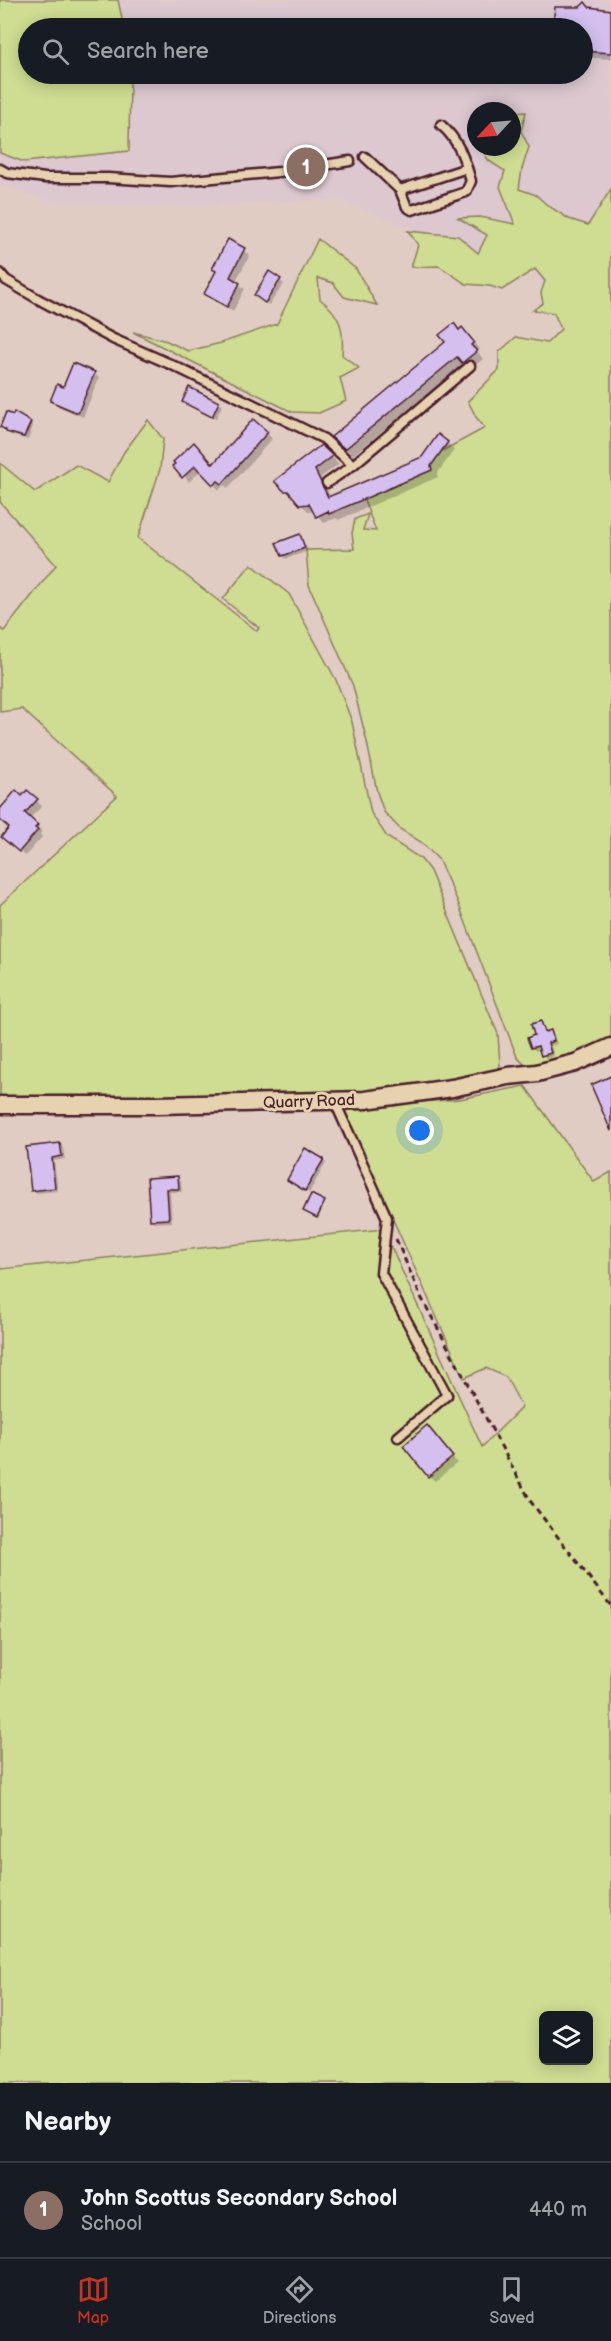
<!DOCTYPE html>
<style>
:root{--surface:#171b24;--page:#242831;--text:#f1f3f6;--muted:#9ea1a6;--line:#363941;--accent:#c8321e}
body{margin:0;font-family:"Balsamiq Sans",sans-serif;background:var(--page);color:var(--text)}
.controls{position:absolute;right:18px;bottom:18px;display:grid;overflow:hidden;border-radius:9px;box-shadow:0 3px 15px #0003}
.controls button{width:54px;height:54px;display:grid;place-items:center;padding:0;border:0;border-bottom:2px solid var(--line);background:var(--surface);color:var(--text);font:30px sans-serif}
.compass{position:absolute;left:467px;top:102px;width:54px;height:54px;border-radius:50%;background:var(--surface);box-shadow:0 3px 15px #0003;rotate:244deg}
.you{position:absolute;left:420px;top:1131px;width:21px;height:21px;margin:-15px;border:4px solid #fff;border-radius:50%;background:#1a73e8;box-shadow:0 0 0 9px #1a73e833}
.badge{display:grid;place-items:center;width:39px;height:39px;border-radius:50%;background:var(--accent);color:#fff;font-size:20px;font-weight:700}
.pin{position:absolute;translate:-50% -50%;border:3px solid #fff;box-shadow:0 2px 6px #0006}
.list{margin:0;padding:0;list-style:none}
h2{display:flex;justify-content:space-between;align-items:center;height:78px;margin:0;padding:0 24px;font-size:26px}
h2 small{font-size:20px;font-weight:400;color:var(--muted)}
.list li{display:grid;grid-template-columns:39px 1fr auto;gap:18px;align-items:center;box-sizing:border-box;height:96px;padding:0 24px;border-top:2px solid var(--line)}
.list b{display:block;font-size:22px;white-space:nowrap}
.list p{margin:0;font-size:20px;white-space:nowrap;color:var(--muted)}
.list em{font-size:20px;font-style:normal;color:var(--muted)}
.icon{flex:none;width:33px;height:33px;fill:none;stroke:currentColor;stroke-width:2;stroke-linecap:round;stroke-linejoin:round}
.map{position:relative;flex:none;width:611px;height:2083px;overflow:hidden}
.search{position:absolute;background:var(--surface);box-shadow:0 3px 15px #0003;left:18px;right:18px;top:18px;height:66px;display:flex;align-items:center;gap:15px;box-sizing:border-box;padding:0 21px;border-radius:33px;color:var(--muted);font-size:22px}
.sheet{height:174px;background:var(--surface)}
nav{display:flex;justify-content:space-around;align-items:center;box-sizing:border-box;height:84px;border-top:2px solid var(--line);background:var(--surface);font-size:16px;color:var(--muted)}
nav a{display:grid;justify-items:center;gap:3px}
nav .on{color:var(--accent)}
.map>svg:first-child{display:block}
.built{fill:#ddc8d0;fill-rule:evenodd}
.green{fill:#cedd91;stroke:#8c7e5e;stroke-width:1.5;fill-rule:evenodd}
.shadow{fill:#0003}
.building{fill:#d4bfef;stroke:#4a1f2b;stroke-width:1.5}
.lines{fill:none;stroke-linecap:round;stroke-linejoin:round}
.lane-casing{stroke:#4a1f2b;stroke-width:13}
.street-casing{stroke:#4a1f2b;stroke-width:21}
.path{stroke:#4a1f2b;stroke-width:3;stroke-dasharray:6 4.5;stroke-linecap:butt}
.lane{stroke:#e7d2b0;stroke-width:8}
.street{stroke:#e7d2b0;stroke-width:16}
.labels{text-anchor:middle;dominant-baseline:central;stroke-width:6;stroke-linejoin:round;paint-order:stroke}
.street-label{font-size:16px;fill:#4a1f2b;stroke:#e7d2b0}
</style>
<div class="map">
<svg width="611" height="2083" viewBox="0 0 611 2083">
<rect width="100%" height="100%" fill="#e1ccc3"/>
<filter id="ink" filterUnits="userSpaceOnUse"><feTurbulence type="fractalNoise" baseFrequency=".0167" numOctaves="2"/><feDisplacementMap in="SourceGraphic" scale="12" xChannelSelector="R" yChannelSelector="G"/><feConvolveMatrix kernelMatrix="1 2 1 2 8 2 1 2 1" color-interpolation-filters="sRGB"/></filter>
<g filter="url(#ink)">
<path class="built" d="M 0,0 L 611,0 L 611,290 L 570,324 L 530,268 L 468,282 L 410,228 L 337,200 L 148,208 L 56,202 L 0,186 ZM 28,28 L 582,28 L 582,74 L 28,74 ZM 476,111 L 512,111 L 512,147 L 476,147 Z"/>
<g class="green">
<path d="M 0,0 L 118,0 L 124,28 L 28,28 L 28,74 L 130,74 L 129,151 L 24,162 L 0,153 Z"/>
<path d="M 526,112 L 521,131 L 529,147 L 522,169 L 519,189 L 536,195 L 547,205 L 569,219 L 588,225 L 611,189 L 611,1040 L 558,1063 L 528,1068 L 517,1057 L 457,900 L 438,859 L 421,842 L 400,829 L 384,812 L 377,792 L 367,742 L 353,686 L 309,585 L 306,550 L 354,549 L 352,533 L 355,519 L 368,514 L 363,530 L 376,531 L 363,498 L 386,481 L 485,428 L 476,417 L 468,401 L 499,370 L 499,352 L 516,337 L 547,343 L 561,329 L 554,313 L 533,310 L 543,303 L 541,293 L 545,281 L 535,269 L 502,290 L 490,286 L 466,284 L 439,266 L 411,267 L 418,245 L 408,231 L 458,236 L 478,253 L 487,235 L 458,218 L 480,217 L 515,224 L 500,187 L 505,171 L 489,161 L 480,147 L 512,147 L 512,113 Z"/>
<path d="M 318,239 L 356,269 L 377,305 L 344,297 L 333,283 L 318,278 L 320,299 C 341,315 344,329 342,355 L 359,368 L 340,378 L 346,401 L 319,413 L 292,412 L 133,332 L 167,341 L 188,351 L 221,343 L 277,324 Z"/>
<path d="M 148,420 L 163,439 L 160,469 L 138,538 L 257,631 L 259,628 L 223,599 L 251,564 L 289,594 L 336,680 L 352,722 L 371,813 L 387,837 L 421,859 L 430,871 L 498,1034 L 500,1066 L 493,1074 L 383,1093 L 222,1098 L 0,1098 L 0,905 L 117,796 L 22,709 L 0,712 L 0,628 L 4,631 L 56,565 L 0,502 L 0,463 L 35,492 L 76,465 L 108,482 L 124,452 Z"/>
<path d="M 525,1086 L 594,1182 L 611,1172 L 611,2083 L 0,2083 L 0,1266 L 1,1269 L 383,1229 L 482,1447 L 522,1407 L 506,1377 L 486,1368 L 464,1378 L 343,1108 L 460,1099 ZM 544,2016 L 588,2016 L 588,2060 L 544,2060 Z"/>
</g>
<g class="shadow">
<path d="M 581,9 L 611,11 L 611,59 L 582,57 L 582,28 L 560,28 L 555,23 Z"/>
<path d="M 228,241 L 250,255 L 235,282 L 245,289 L 233,311 L 211,299 L 206,294 L 217,273 L 214,269 Z"/>
<path d="M 270,273 L 284,284 L 269,305 L 259,298 Z"/>
<path d="M 460,331 L 469,337 L 480,350 L 478,352 L 483,359 L 471,369 L 465,363 L 353,455 L 340,444 Z"/>
<path d="M 94,373 L 99,378 L 83,417 L 57,406 L 52,401 L 64,389 Z"/>
<path d="M 184,402 L 218,403 L 222,406 L 216,419 Z"/>
<path d="M 30,423 L 33,426 L 28,440 L 11,435 L 1,427 Z"/>
<path d="M 267,433 L 272,439 L 228,488 L 224,485 L 219,490 L 201,470 L 189,482 L 177,464 L 214,466 Z"/>
<path d="M 447,443 L 454,450 L 437,474 L 438,477 L 338,520 L 336,518 L 324,523 L 314,511 L 309,512 L 276,481 L 321,446 L 339,464 L 321,477 L 331,498 L 423,458 Z"/>
<path d="M 299,535 L 308,551 L 286,559 L 283,556 Z"/>
<path d="M 28,792 L 42,806 L 29,819 L 42,831 L 40,834 L 42,837 L 25,856 L 9,843 L 11,829 L 0,819 L 0,805 L 3,808 L 22,798 Z"/>
<path d="M 541,1023 L 546,1033 L 550,1032 L 554,1035 L 557,1044 L 551,1046 L 554,1056 L 546,1059 L 541,1049 L 536,1051 L 532,1048 Z"/>
<path d="M 60,1145 L 63,1148 L 65,1159 L 54,1161 L 58,1191 L 36,1193 L 33,1190 Z"/>
<path d="M 323,1160 L 326,1163 L 309,1193 L 292,1183 Z"/>
<path d="M 178,1177 L 181,1181 L 182,1192 L 170,1192 L 172,1222 L 155,1223 L 151,1219 L 149,1179 Z"/>
<path d="M 324,1202 L 319,1218 L 306,1212 Z"/>
<path d="M 432,1433 L 457,1463 L 435,1481 L 429,1476 Z"/>
</g>
<g class="building">
<path d="M 585,2 L 589,7 L 611,10 L 611,53 L 582,51 L 582,28 L 565,28 L 566,24 L 553,24 L 555,7 L 580,7 Z"/>
<path d="M 228,239 L 245,248 L 230,277 L 240,283 L 227,307 L 204,294 L 216,271 L 212,269 Z"/>
<path d="M 269,271 L 281,279 L 265,303 L 254,295 Z"/>
<path d="M 454,323 L 459,330 L 462,327 L 474,342 L 471,345 L 477,351 L 462,363 L 457,357 L 345,449 L 331,437 L 445,342 L 439,335 Z"/>
<path d="M 73,363 L 95,372 L 78,413 L 50,401 L 57,384 L 63,387 Z"/>
<path d="M 189,387 L 219,402 L 212,417 L 182,402 Z"/>
<path d="M 6,412 L 13,415 L 14,412 L 31,422 L 24,437 L 6,432 L 6,430 L 0,427 Z"/>
<path d="M 253,419 L 268,432 L 222,484 L 218,481 L 213,485 L 195,466 L 182,478 L 172,466 L 175,464 L 173,462 L 194,442 L 213,464 Z"/>
<path d="M 438,434 L 448,442 L 431,466 L 432,470 L 329,514 L 328,511 L 316,517 L 309,504 L 300,505 L 288,491 L 284,491 L 274,481 L 321,445 L 333,456 L 315,470 L 328,497 L 422,457 Z"/>
<path d="M 300,534 L 305,548 L 282,556 L 276,543 Z"/>
<path d="M 16,790 L 22,796 L 27,790 L 38,799 L 25,813 L 38,825 L 35,828 L 38,830 L 19,852 L 1,837 L 9,828 L 0,820 L 0,809 Z"/>
<path d="M 541,1021 L 545,1032 L 551,1030 L 554,1041 L 548,1043 L 551,1053 L 541,1056 L 538,1046 L 531,1048 L 527,1038 L 534,1035 L 531,1024 Z"/>
<path d="M 611,1076 L 611,1131 L 591,1085 Z"/>
<path d="M 60,1143 L 62,1156 L 52,1158 L 55,1188 L 31,1191 L 26,1147 Z"/>
<path d="M 305,1148 L 324,1159 L 305,1191 L 287,1180 Z"/>
<path d="M 178,1176 L 179,1189 L 167,1189 L 169,1219 L 150,1220 L 147,1178 Z"/>
<path d="M 311,1194 L 325,1201 L 317,1218 L 303,1211 Z"/>
<path d="M 427,1425 L 453,1457 L 428,1477 L 403,1446 Z"/>
</g>
<g class="lines">
<g class="lane-casing">
<g id="lane">
<path d="M 365,157 L 400,190 L 407,207 L 412,210 L 466,192 L 471,181 C 465,160 458,139 441,125"/>
<path d="M 0,169 L 7,173 L 45,178 L 108,178 L 170,182 L 279,172 L 350,161"/>
<path d="M 400,190 L 467,168"/>
<path d="M 0,273 L 6,280 L 38,299 L 113,339 L 170,364 L 324,439 L 353,465 L 470,366"/>
<path d="M 327,483 L 353,465"/>
<path d="M 335,1102 L 387,1218 L 381,1273 L 447,1395 L 398,1437"/>
</g>
</g>
<g class="street-casing">
<path id="street" d="M 0,1105 L 158,1105 L 365,1100 L 452,1088 L 508,1076 L 537,1073 L 575,1063 L 611,1047"/>
</g>
<path class="path" d="M 396,1239 L 421,1297 L 531,1502 L 611,1606"/>
<use href="#lane" class="lane"/>
<use href="#street" class="street"/>
</g>
</g>
<g class="labels">
<g class="street-label">
<text transform="translate(309 1102) rotate(-2)">Quarry Road</text>
</g>
</g>
</svg>
<div class="controls">
<button><svg class="icon" aria-label="layers" viewBox="0 0 24 24"><path d="M12 4l9 5-9 5-9-5zM3 14l9 5 9-5"/></svg></button>
</div>
<svg class="compass" viewBox="-18 -18 36 36"><path d="M0-13l5 13h-10z" fill="#e53935"/><path d="M0 13l5-13h-10z" fill="#9ea1a6"/></svg>
<div class="you"></div>
<div class="pin badge" style="left:306px;top:167px;background:#8d6e63">1</div>
<div class="search"><svg class="icon" aria-label="search" viewBox="0 0 24 24"><circle cx="10" cy="10" r="6"/><path d="M15 15l6 6"/></svg>Search here</div>
</div>
<section class="sheet">
<h2>Nearby<small></small></h2>
<ul class="list">
<li><span class="badge" style="background:#8d6e63">1</span><div><b>John Scottus Secondary School</b><p>School</p></div><em>440 m</em></li>
</ul>
</section>
<nav>
<a class="on"><svg class="icon" aria-label="map" viewBox="0 0 24 24"><path d="M3 6l6-2 6 2 6-2v14l-6 2-6-2-6 2zM9 4v14M15 6v14"/></svg>Map</a>
<a><svg class="icon" aria-label="directions" viewBox="0 0 24 24"><path d="M12 3l9 9-9 9-9-9zM9 14v-3h6M13 9l2 2-2 2"/></svg>Directions</a>
<a><svg class="icon" aria-label="saved" viewBox="0 0 24 24"><path d="M7 4h10v16l-5-4-5 4z"/></svg>Saved</a>
</nav>
